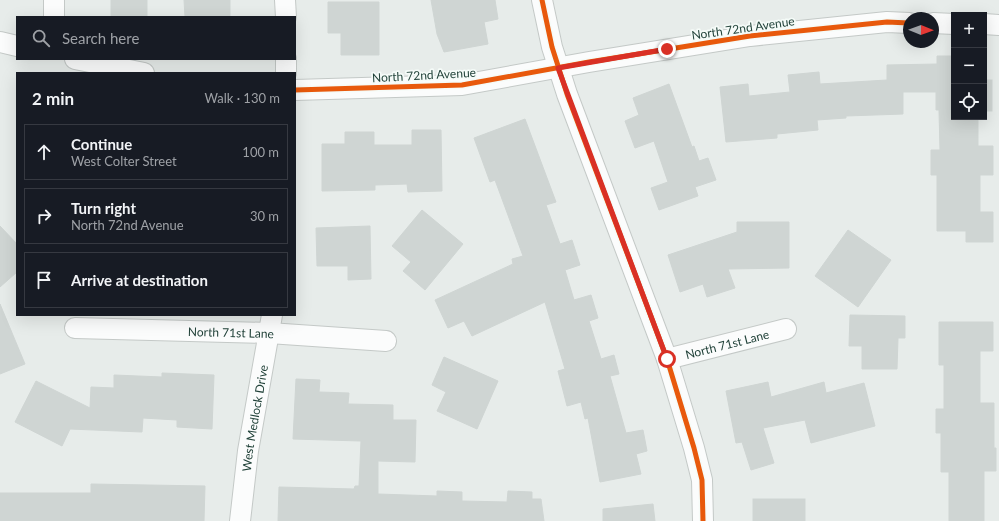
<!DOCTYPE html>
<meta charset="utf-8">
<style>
:root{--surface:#171b24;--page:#242831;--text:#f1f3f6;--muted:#9ea1a6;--line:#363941}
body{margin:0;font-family:Lato,sans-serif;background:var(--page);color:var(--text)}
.controls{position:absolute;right:12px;top:12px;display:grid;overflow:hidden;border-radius:0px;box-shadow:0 4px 16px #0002}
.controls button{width:36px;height:36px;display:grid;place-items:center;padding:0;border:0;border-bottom:1px solid var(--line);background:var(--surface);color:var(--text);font:20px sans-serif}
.compass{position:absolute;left:903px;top:12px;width:36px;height:36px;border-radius:50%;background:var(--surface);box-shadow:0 4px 16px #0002;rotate:91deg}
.stop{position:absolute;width:12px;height:12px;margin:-9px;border:3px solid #d93025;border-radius:50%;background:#fff}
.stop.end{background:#d93025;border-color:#fff;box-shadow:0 1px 4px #0008}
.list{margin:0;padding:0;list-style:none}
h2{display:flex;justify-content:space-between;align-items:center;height:52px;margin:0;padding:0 16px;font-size:17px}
h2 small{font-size:13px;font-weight:400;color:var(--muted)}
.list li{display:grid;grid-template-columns:26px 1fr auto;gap:12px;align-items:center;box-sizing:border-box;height:56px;margin:0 8px 8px;padding:0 8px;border:1px solid var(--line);border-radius:0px}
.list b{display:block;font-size:15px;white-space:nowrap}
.list p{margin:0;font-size:13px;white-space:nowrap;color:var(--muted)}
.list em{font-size:13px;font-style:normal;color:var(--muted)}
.icon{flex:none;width:22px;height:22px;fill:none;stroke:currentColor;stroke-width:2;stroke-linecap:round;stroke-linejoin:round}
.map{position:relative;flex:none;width:999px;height:521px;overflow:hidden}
.search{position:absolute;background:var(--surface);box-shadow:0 4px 16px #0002;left:16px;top:16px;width:280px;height:44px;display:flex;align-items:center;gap:10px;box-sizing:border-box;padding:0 14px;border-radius:0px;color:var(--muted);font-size:15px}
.panel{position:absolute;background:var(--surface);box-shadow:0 4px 16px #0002;left:16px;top:72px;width:280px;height:244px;border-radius:0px}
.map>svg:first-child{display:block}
.building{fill:#cfd5d3;stroke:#cfd5d3}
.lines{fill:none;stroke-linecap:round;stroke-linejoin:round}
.minor-casing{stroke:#c4c9c7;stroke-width:22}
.minor{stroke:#fbfcfc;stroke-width:20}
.cycleway-casing{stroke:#f5fbf8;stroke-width:8}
.cycleway{stroke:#e8590c;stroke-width:5}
.route{stroke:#d93025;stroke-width:5}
.labels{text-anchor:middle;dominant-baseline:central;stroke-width:3.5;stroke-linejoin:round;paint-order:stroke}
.street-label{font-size:12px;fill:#214239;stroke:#f5fbf8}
</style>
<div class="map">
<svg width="999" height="521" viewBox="0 0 999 521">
<rect width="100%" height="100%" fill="#e7ecea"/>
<g class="building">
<rect x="111" y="0" width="36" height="17"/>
<path d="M 184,0 L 230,0 L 230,17 L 185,17 Z"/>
<path d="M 431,0 L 495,0 L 498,19 L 484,22 L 488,44 L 444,52 L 437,34 Z"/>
<path d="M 328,2 L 379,2 L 379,55 L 341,55 L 341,33 L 328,33 Z"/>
<path d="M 937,56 L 954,56 L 954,117 L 978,117 L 978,146 L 993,146 L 993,175 L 980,175 L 980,212 L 993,212 L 993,242 L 966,242 L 966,231 L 937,231 L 937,175 L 931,175 L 931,150 L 940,150 L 939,110 L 936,110 L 936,92 L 903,92 L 903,114 L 846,116 L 846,118 L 817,120 L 818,130 L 777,134 L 777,138 L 726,142 L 720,87 L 748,84 L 749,96 L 790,92 L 788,75 L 819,72 L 820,84 L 887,80 L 887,65 L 937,64 Z"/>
<rect x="984" y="80" width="8" height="31"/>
<path d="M 669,84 L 692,147 L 694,146 L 699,161 L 708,158 L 716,180 L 695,187 L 698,196 L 659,210 L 651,188 L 668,182 L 654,141 L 635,148 L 625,121 L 639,115 L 633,98 Z"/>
<path d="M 525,119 L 556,202 L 546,205 L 560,244 L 572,240 L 580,265 L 565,270 L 574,300 L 591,295 L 598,318 L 589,321 L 601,359 L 614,355 L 619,374 L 610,376 L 626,433 L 643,430 L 647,451 L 636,454 L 641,474 L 600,482 L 588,418 L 585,419 L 581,402 L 567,406 L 558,371 L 565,369 L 545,302 L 472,336 L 464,321 L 448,328 L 435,300 L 513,264 L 512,259 L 523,256 L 495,180 L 490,182 L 474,138 Z"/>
<path d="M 412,130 L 441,130 L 442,191 L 408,192 L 407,184 L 375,185 L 375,190 L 322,191 L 322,144 L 345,144 L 345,132 L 374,132 L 374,145 L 412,145 Z"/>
<path d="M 422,210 L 463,244 L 425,290 L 403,271 L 411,262 L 392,246 Z"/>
<path d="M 737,222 L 789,222 L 789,268 L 728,269 L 735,288 L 707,297 L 703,284 L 680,292 L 668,255 L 737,232 Z"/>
<path d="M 0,226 L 17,244 L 17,272 L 0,287 Z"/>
<path d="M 370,226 L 371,279 L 348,280 L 348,266 L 317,266 L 316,228 Z"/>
<path d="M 848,230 L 891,260 L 858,307 L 815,276 Z"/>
<path d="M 0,304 L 25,364 L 0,374 Z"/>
<path d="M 850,315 L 905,316 L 905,338 L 898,338 L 897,369 L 862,369 L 862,346 L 849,346 Z"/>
<path d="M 939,322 L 993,322 L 993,351 L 980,351 L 980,403 L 994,403 L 994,448 L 996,448 L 996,471 L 984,471 L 984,521 L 949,521 L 949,472 L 941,472 L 941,433 L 936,433 L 936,409 L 944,409 L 944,365 L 939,365 Z"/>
<path d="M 444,357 L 498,381 L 477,429 L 437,411 L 446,392 L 432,385 Z"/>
<path d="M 162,373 L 214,375 L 212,429 L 177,427 L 177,420 L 143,418 L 142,432 L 70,429 L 62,446 L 15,422 L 36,381 L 90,408 L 91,387 L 114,388 L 114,375 L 162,377 Z"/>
<path d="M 296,379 L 320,380 L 319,392 L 349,393 L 348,404 L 393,405 L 393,420 L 416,420 L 415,462 L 378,461 L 378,494 L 437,496 L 437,491 L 462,492 L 462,501 L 507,502 L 508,491 L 532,492 L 532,499 L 541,499 L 544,521 L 278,521 L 279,487 L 354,489 L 355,486 L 359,486 L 361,441 L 293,439 Z"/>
<path d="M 768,382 L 771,397 L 824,382 L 826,393 L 864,383 L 875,426 L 811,443 L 805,420 L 763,428 L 774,463 L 751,470 L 742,442 L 736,443 L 726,391 Z"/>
<path d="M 91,484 L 205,486 L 204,521 L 0,521 L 0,493 L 91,493 Z"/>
<rect x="753" y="499" width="52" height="22"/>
<path d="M 653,504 L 655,521 L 603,521 L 603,509 Z"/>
</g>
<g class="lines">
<g class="minor-casing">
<g id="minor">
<path d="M 54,0 L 54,17"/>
<path d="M 285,0 L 286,17"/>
<path d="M 542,0 L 552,47 L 567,94 L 667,359 L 694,448 L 702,480 L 703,521"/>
<path d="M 933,23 L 954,24"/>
<path d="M 984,24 L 999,25"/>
<path d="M 0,42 L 17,46"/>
<path d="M 75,59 L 144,73"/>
<path d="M 286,59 L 286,73"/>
<path d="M 295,90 L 462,85 L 589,62 L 750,36 L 887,22 L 909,23"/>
<path id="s1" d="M 75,328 L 269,333 L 386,341"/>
<path id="s2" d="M 667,359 L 786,329"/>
<path id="s3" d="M 240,521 L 248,451 L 272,315"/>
</g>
</g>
<use href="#minor" class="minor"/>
<g class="cycleway-casing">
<g id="cycleway">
<path d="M 542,0 L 552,47 L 567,94 L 667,359 L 694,448 L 702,480 L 703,521"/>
<path d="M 295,90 L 462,85 L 589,62 L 750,36 L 887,22 L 909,23"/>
</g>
</g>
<use href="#cycleway" class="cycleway"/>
</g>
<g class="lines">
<path class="route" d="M 667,49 L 558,68 L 667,359"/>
</g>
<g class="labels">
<g class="street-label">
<text transform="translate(743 28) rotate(-8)">North 72nd Avenue</text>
<text transform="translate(424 75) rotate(-3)">North 72nd Avenue</text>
<text stroke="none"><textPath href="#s1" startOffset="156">North 71st Lane</textPath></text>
<text stroke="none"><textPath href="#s2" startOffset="62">North 71st Lane</textPath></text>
<text stroke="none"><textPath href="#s3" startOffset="104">West Medlock Drive</textPath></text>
</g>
</g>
</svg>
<div class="controls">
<button>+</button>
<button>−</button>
<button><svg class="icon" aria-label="locate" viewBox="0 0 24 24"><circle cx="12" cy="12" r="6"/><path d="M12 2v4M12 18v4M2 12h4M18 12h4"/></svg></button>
</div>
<svg class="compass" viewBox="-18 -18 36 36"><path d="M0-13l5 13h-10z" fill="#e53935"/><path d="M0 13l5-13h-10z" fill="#9ea1a6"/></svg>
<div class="stop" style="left:667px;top:359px"></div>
<div class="stop end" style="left:667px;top:49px"></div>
<div class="search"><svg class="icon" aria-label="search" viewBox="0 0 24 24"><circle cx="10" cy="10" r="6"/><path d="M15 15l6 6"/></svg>Search here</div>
<section class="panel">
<h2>2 min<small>Walk · 130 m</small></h2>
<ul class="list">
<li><svg class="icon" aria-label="ahead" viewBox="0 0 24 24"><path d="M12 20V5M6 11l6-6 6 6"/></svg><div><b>Continue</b><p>West Colter Street</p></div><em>100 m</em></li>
<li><svg class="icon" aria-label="right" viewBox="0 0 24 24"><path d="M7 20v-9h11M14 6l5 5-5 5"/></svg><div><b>Turn right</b><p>North 72nd Avenue</p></div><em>30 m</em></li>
<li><svg class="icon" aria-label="arrive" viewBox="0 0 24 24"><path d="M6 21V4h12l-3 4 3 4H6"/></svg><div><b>Arrive at destination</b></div></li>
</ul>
</section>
</div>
